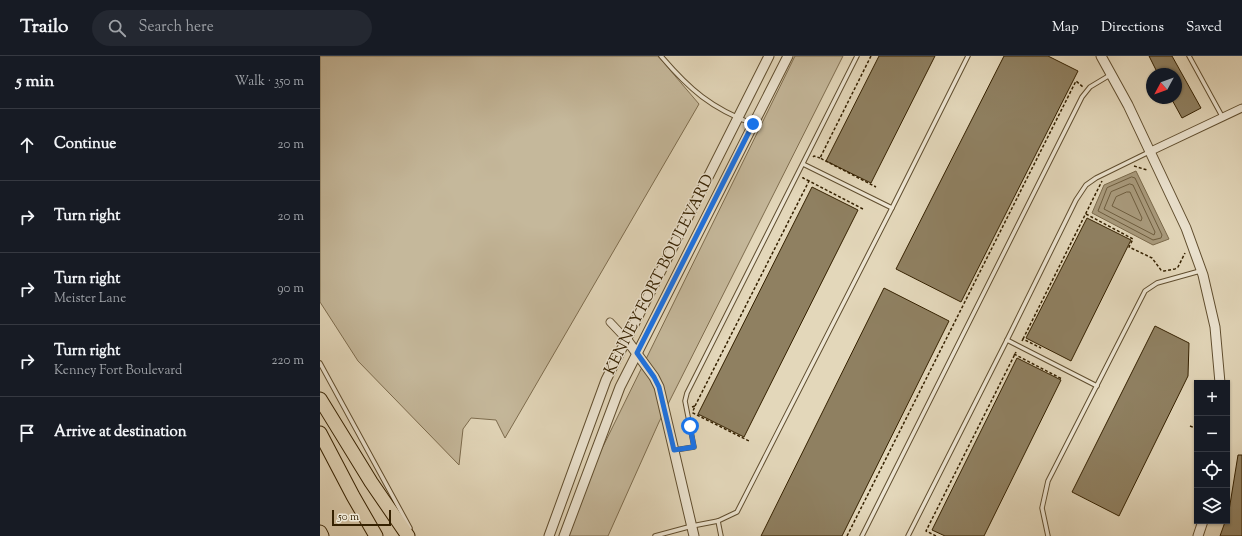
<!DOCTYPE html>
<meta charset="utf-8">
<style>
:root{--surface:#171b24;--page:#242831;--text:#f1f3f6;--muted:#9ea1a6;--line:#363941}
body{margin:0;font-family:"Sorts Mill Goudy",serif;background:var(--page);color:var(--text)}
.controls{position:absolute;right:12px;bottom:12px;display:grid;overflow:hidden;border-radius:0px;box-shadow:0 1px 3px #0004}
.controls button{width:36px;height:36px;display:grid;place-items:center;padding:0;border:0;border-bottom:1px solid var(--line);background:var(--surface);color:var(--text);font:20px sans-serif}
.compass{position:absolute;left:826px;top:12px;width:36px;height:36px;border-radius:50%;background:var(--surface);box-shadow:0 1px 3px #0004;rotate:229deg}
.scale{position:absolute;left:12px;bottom:10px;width:59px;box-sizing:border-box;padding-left:4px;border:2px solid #352101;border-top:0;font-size:11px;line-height:14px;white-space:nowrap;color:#352101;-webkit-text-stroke:3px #ede5d2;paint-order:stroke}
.stop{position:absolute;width:12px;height:12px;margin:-9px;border:3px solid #1a73e8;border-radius:50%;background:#fff}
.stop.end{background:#1a73e8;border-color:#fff;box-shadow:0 1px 4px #0008}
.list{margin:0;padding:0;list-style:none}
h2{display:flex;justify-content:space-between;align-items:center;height:52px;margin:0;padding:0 16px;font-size:17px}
h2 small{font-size:13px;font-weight:400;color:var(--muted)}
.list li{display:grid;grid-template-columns:26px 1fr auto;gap:12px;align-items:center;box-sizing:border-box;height:72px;padding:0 16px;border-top:1px solid var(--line)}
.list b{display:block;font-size:15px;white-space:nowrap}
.list p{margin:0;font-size:13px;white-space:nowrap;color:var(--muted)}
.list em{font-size:13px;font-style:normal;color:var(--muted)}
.icon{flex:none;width:22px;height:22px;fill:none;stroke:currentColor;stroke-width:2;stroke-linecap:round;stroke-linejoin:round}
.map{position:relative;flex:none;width:922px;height:480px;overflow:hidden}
header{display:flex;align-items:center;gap:24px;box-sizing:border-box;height:56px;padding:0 20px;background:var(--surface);border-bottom:1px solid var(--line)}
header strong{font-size:19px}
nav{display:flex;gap:22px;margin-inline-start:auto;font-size:14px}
.search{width:280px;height:36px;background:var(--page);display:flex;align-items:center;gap:10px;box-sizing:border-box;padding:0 14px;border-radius:22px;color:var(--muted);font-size:15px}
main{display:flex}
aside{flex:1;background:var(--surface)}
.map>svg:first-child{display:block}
.green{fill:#c5b89b;stroke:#7d6c4e}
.water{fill:#a8997b;stroke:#7a694a}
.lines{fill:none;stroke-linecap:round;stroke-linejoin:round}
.shore{stroke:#6e5d3e;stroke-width:1}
.building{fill:#8f8061;stroke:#352101}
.service-casing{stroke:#604e2f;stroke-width:5.5}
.minor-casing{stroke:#604e2f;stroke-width:9}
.tertiary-casing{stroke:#604e2f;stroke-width:11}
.motorway-casing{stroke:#352101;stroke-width:15}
.path{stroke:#352101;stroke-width:1.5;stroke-dasharray:3 2;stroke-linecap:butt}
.service{stroke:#ede5d2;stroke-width:3.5}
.minor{stroke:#ede5d2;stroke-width:7}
.tertiary{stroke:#ede5d2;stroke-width:9}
.motorway{stroke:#e3d7ba;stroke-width:13}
.route{stroke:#1a73e8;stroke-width:5}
.labels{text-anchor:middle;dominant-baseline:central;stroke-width:3;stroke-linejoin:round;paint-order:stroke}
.street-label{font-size:16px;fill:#352101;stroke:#ede5d2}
</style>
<header>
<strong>Trailo</strong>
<div class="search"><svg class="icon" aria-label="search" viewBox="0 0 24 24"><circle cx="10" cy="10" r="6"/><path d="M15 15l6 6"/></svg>Search here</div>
<nav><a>Map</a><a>Directions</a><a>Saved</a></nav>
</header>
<main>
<aside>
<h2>5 min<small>Walk · 350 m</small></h2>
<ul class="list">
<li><svg class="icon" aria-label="ahead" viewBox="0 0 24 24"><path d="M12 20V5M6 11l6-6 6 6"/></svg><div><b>Continue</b></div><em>20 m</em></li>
<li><svg class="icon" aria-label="right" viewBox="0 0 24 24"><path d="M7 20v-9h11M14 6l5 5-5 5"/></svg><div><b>Turn right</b></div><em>20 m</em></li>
<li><svg class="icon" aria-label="right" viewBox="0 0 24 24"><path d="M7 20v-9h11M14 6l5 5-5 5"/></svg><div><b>Turn right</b><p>Meister Lane</p></div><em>90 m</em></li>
<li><svg class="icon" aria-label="right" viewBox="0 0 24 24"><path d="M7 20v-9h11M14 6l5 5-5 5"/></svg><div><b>Turn right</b><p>Kenney Fort Boulevard</p></div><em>220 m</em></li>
<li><svg class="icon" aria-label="arrive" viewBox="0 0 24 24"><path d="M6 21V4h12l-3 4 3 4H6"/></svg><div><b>Arrive at destination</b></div></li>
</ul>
</aside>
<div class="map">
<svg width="922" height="480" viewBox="0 0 922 480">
<rect width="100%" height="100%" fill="#e3d7ba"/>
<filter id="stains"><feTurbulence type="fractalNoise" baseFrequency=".005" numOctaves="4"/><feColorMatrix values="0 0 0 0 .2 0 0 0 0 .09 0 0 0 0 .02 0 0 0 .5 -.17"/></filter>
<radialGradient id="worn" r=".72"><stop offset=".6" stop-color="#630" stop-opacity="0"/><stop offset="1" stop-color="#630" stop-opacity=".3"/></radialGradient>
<g class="green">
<path d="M 0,0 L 338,0 L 379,48 L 185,382 L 176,364 L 151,362 L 143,373 L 139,409 L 38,305 L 0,246 Z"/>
<path d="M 475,0 L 523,0 L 339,366 L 288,480 L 239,480 Z"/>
</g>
<path class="water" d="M 816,115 L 849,183 L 833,189 L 772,157 L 784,129 Z"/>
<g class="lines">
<g class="shore">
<path d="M 812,121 L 815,122 L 842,179 L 841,182 L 833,184 L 778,155 L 787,132 Z"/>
<path d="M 810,128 L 813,129 L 835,176 L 834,179 L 784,153 L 791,136 Z"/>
<path d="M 807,136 L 810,136 L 822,162 L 821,165 L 792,150 L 796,141 Z"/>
</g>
</g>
<g class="building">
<path d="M 559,0 L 615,0 L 551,127 L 506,105 Z"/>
<path d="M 684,0 L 728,0 L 758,15 L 641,246 L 576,213 Z"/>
<path d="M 829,0 L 852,0 L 881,52 L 862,62 L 851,42 L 856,42 L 856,18 L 838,18 Z"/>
<path d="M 492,131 L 538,154 L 424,381 L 378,358 Z"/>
<path d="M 767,162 L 811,184 L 751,305 L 706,282 Z"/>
<path d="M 564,232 L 629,265 L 522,480 L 441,480 Z"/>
<path d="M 835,270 L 869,287 L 868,320 L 799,460 L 752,436 Z"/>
<path d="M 697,302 L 741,324 L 664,480 L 625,480 L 612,474 Z"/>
<path d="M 918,399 L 922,399 L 922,480 L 900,480 L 905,466 L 907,467 Z"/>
</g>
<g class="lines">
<g class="service-casing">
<g id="service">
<path d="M 341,0 C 370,34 391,52 433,68"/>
<path d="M 869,0 L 903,62"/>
<path d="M 483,108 L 572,152"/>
<path d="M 687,284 L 777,330"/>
<path d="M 0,307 L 90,472"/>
<path d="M 355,394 L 374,391 L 365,345 L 367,337 L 537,0"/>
<path d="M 398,465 L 401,480"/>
<path d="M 335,480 L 372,470 L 398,465 L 417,456 L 572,152 L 648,0"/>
<path d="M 542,480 L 762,41 L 770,31 L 790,19"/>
<path d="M 588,480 L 687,284 L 756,144 L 766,129 L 776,122 L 829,96"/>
<path d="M 728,480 L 722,452 L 728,425 L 825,235 L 837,227 L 880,215"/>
</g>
</g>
<g class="minor-casing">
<g id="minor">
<path d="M 831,95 L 922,52"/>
<path d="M 290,266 L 307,284"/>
</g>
</g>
<g class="tertiary-casing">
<g id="tertiary">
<path d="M 781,0 L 808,49 L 866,172 L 883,219 L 895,271 L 900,327"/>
<path d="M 307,284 L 334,321 L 339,331 L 374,480"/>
<path d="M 229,480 L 286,324 L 449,0"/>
<path d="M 244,480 L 300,331 L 468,0"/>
<path d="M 878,480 L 883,465"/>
</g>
</g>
<g class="motorway-casing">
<g id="motorway">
<path d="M 0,343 L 51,426 L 88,480"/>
<path d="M 0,377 L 33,440 L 56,480"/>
<path d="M 0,476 L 2,480"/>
</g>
</g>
<g class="path">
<path d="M 551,0 L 500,102 L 556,131"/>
<path d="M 493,101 L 494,100 L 500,102"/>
<path d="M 814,110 L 827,114"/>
<path d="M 483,121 L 483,122 L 489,125"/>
<path d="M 766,158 L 813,183 L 809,191 L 832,202 L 841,214 L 844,215 L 855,213 L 858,211 L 865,197"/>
<path d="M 703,283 L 782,125"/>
<path d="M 702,285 L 703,283 L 721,292"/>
<path d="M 694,298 L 742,323"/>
<path d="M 375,350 L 489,125 L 543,153"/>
<path d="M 372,351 L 375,350 L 373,355 L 373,357 L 429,385"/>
<path d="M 870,370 L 877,373"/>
<path d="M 527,480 L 756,25 L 763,31"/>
<path d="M 616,480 L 606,475 L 696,296"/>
</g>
<use href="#service" class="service"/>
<use href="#minor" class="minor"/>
<use href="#tertiary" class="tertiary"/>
<use href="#motorway" class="motorway"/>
</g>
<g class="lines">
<path class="route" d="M 370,370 L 374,391 L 354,394 L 339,331 L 334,321 L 317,297 L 433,68"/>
</g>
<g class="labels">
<g class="street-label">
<text transform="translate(340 219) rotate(-63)">KENNEY FORT BOULEVARD</text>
</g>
</g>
<rect width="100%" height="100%" filter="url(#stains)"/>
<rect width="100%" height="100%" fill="url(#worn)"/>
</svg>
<div class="controls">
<button>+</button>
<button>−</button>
<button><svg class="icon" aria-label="locate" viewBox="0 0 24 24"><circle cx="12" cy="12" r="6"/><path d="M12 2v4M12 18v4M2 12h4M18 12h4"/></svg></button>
<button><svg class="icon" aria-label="layers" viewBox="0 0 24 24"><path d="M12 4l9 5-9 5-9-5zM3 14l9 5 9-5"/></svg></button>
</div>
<svg class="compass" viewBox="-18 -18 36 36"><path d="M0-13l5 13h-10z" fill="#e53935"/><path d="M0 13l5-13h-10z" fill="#9ea1a6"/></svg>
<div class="scale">50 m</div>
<div class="stop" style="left:370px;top:370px"></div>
<div class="stop end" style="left:433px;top:68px"></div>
</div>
</main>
